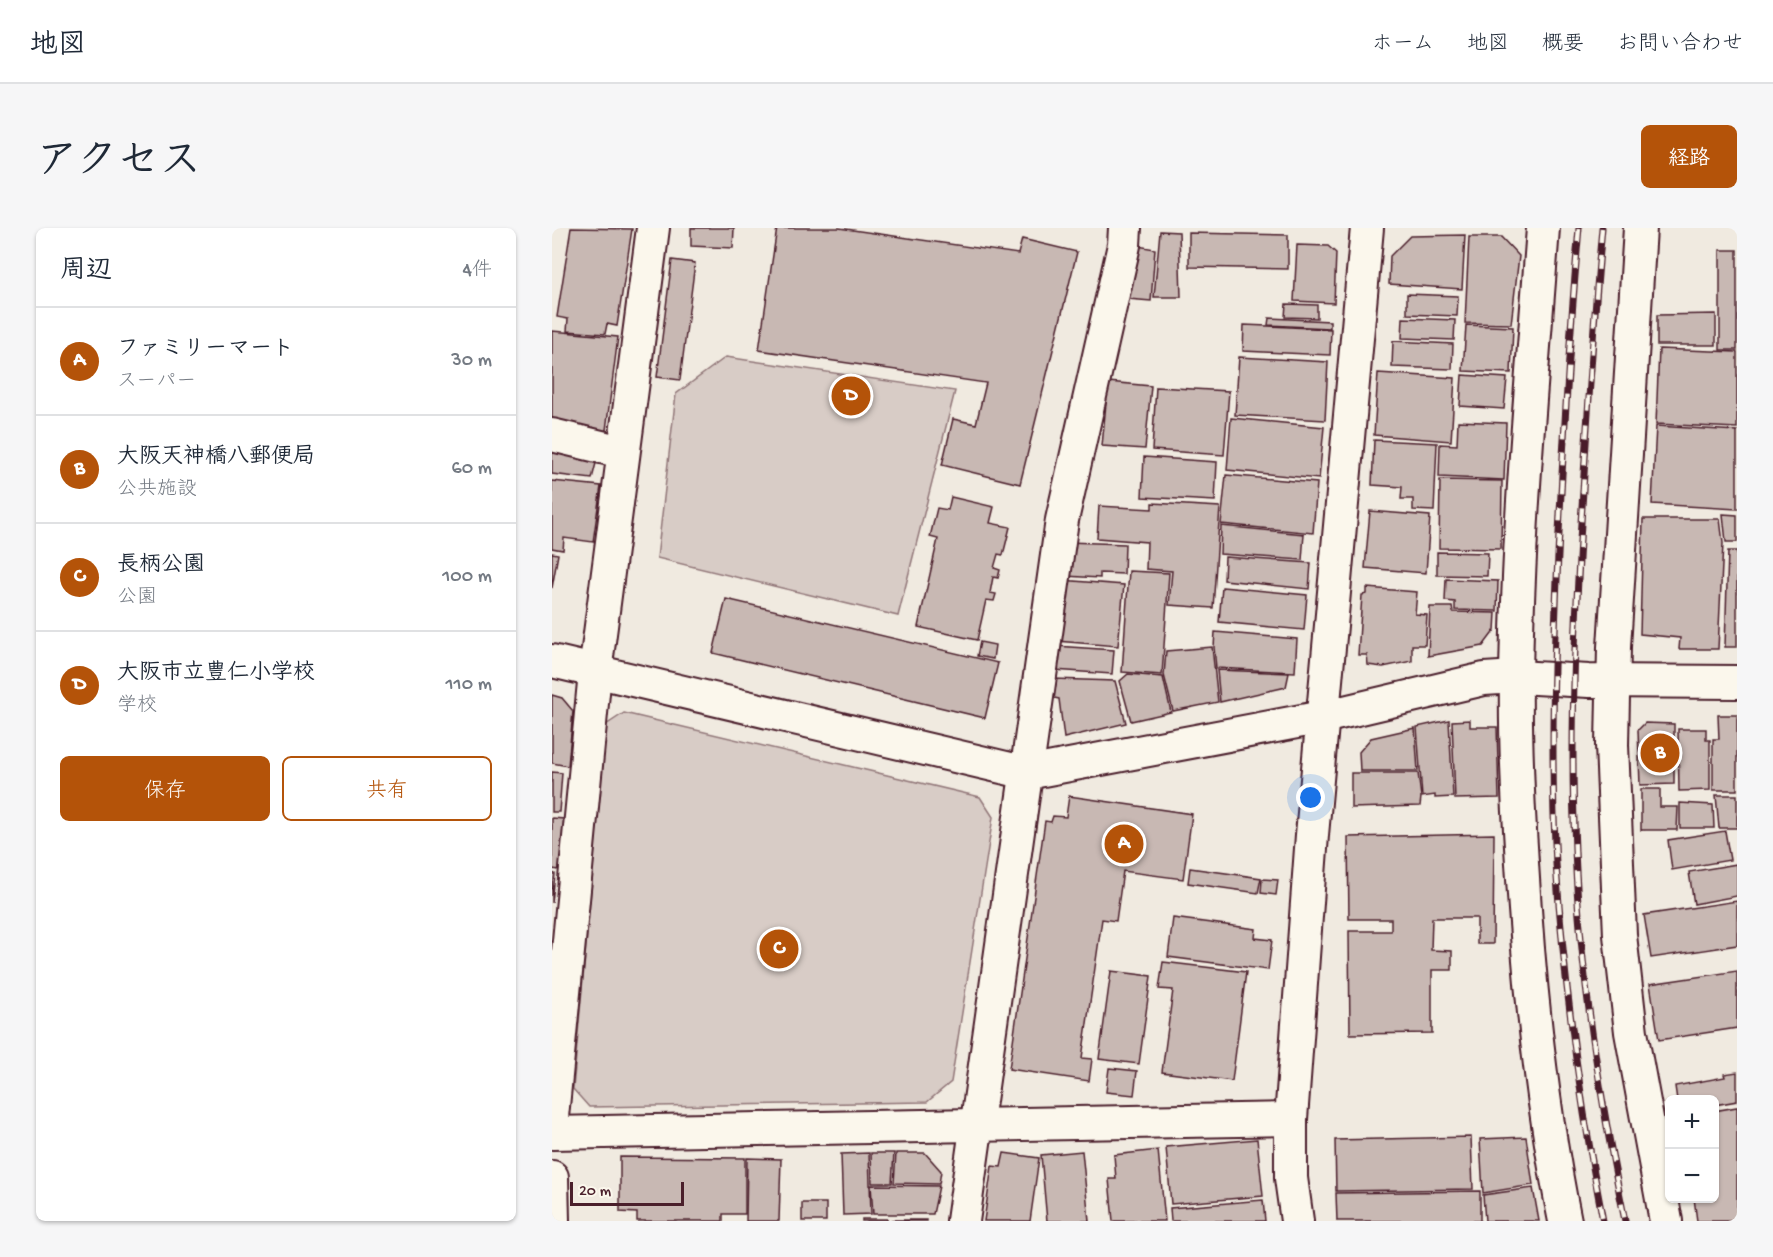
<!DOCTYPE html>
<html lang="ja">
<meta charset="utf-8">
<style>
:root{--surface:#fff;--page:#f6f6f7;--text:#1f2937;--muted:#747a83;--line:#e0e1e3;--accent:#b45309}
body{margin:0;font-family:"Gochi Hand","Klee One",sans-serif;background:var(--page);color:var(--text)}
.controls{position:absolute;right:18px;bottom:18px;display:grid;overflow:hidden;border-radius:9px;box-shadow:0 2px 4px #0004}
.controls button{width:54px;height:54px;display:grid;place-items:center;padding:0;border:0;border-bottom:2px solid var(--line);background:var(--surface);color:var(--text);font:30px sans-serif}
.scale{position:absolute;left:18px;bottom:15px;width:114px;box-sizing:border-box;padding-left:6px;border:3px solid #4a1f2b;border-top:0;font-size:16px;line-height:21px;white-space:nowrap;color:#4a1f2b;-webkit-text-stroke:4px #fbf7ec;paint-order:stroke}
.you{position:absolute;left:759px;top:570px;width:21px;height:21px;margin:-15px;border:4px solid #fff;border-radius:50%;background:#1a73e8;box-shadow:0 0 0 9px #1a73e833}
.badge{display:grid;place-items:center;width:39px;height:39px;border-radius:50%;background:var(--accent);color:#fff;font-size:20px;font-weight:700}
.pin{position:absolute;translate:-50% -50%;border:3px solid #fff;box-shadow:0 2px 6px #0006}
.list{margin:0;padding:0;list-style:none}
h2{display:flex;justify-content:space-between;align-items:center;height:78px;margin:0;padding:0 24px;font-size:26px}
h2 small{font-size:20px;font-weight:400;color:var(--muted)}
.list li{display:grid;grid-template-columns:39px 1fr auto;gap:18px;align-items:center;box-sizing:border-box;height:108px;padding:0 24px;border-top:2px solid var(--line)}
.list b{display:block;font-size:22px;white-space:nowrap}
.list p{margin:0;font-size:20px;white-space:nowrap;color:var(--muted)}
.list em{font-size:20px;font-style:normal;color:var(--muted)}
.actions{display:flex;gap:12px;padding:18px 24px}
.actions a{flex:1;padding:14px 0;border:2px solid var(--accent);border-radius:9px;text-align:center;font-size:21px;color:var(--accent)}
.actions .main{background:var(--accent);color:#fff}
.map{position:relative;flex:none;width:1185px;height:993px;overflow:hidden;border-radius:9px}
header{display:flex;align-items:center;gap:36px;box-sizing:border-box;height:84px;padding:0 30px;background:var(--surface);border-bottom:2px solid var(--line)}
header strong{font-size:28px}
nav{display:flex;gap:33px;margin-inline-start:auto;font-size:21px}
.intro{display:flex;align-items:center;justify-content:space-between;box-sizing:border-box;height:144px;padding:0 36px}
h1{margin:0;font-size:42px}
.button{padding:15px 27px;border-radius:9px;background:var(--accent);color:#fff;font-size:21px;font-weight:700}
main{display:flex;gap:36px;padding:0 36px}
aside{flex:1;background:var(--surface);border-radius:9px;box-shadow:0 2px 4px #0004}
.map>svg:first-child{display:block}
.green{fill:#d8ccc6;stroke:#917678;stroke-width:1.5}
.building{fill:#c8b8b3;stroke:#4a1f2b;stroke-width:1.5}
.lines{fill:none;stroke-linecap:round;stroke-linejoin:round}
.street-casing{stroke:#4a1f2b;stroke-width:36}
.street{stroke:#fbf7ec;stroke-width:32}
.rail-casing{stroke:#4a1f2b;stroke-width:7}
.rail{stroke:#fbf7ec;stroke-width:4.5;stroke-dasharray:14;stroke-linecap:butt}
</style>
<header>
<strong>地図</strong>
<nav><a>ホーム</a><a>地図</a><a>概要</a><a>お問い合わせ</a></nav>
</header>
<div class="intro"><h1>アクセス</h1><a class="button">経路</a></div>
<main>
<aside>
<h2>周辺<small>4件</small></h2>
<ul class="list">
<li><span class="badge">A</span><div><b>ファミリーマート</b><p>スーパー</p></div><em>30 m</em></li>
<li><span class="badge">B</span><div><b>大阪天神橋八郵便局</b><p>公共施設</p></div><em>60 m</em></li>
<li><span class="badge">C</span><div><b>長柄公園</b><p>公園</p></div><em>100 m</em></li>
<li><span class="badge">D</span><div><b>大阪市立豊仁小学校</b><p>学校</p></div><em>110 m</em></li>
</ul>
<div class="actions"><a class="main">保存</a><a>共有</a></div>
</aside>
<div class="map">
<svg width="1185" height="993" viewBox="0 0 1185 993">
<rect width="100%" height="100%" fill="#f0eae0"/>
<filter id="ink" filterUnits="userSpaceOnUse"><feTurbulence type="fractalNoise" baseFrequency=".0167" numOctaves="2"/><feDisplacementMap in="SourceGraphic" scale="12" xChannelSelector="R" yChannelSelector="G"/><feConvolveMatrix kernelMatrix="1 2 1 2 8 2 1 2 1" color-interpolation-filters="sRGB"/></filter>
<g filter="url(#ink)">
<g class="green">
<path d="M 174,129 L 403,163 L 346,388 L 105,330 L 124,166 Z"/>
<path d="M 72,485 L 428,569 L 441,589 L 399,854 L 375,874 L 37,879 L 21,861 L 54,497 Z"/>
</g>
<g class="building">
<path d="M 19,0 L 80,1 L 65,98 L 55,96 L 53,106 L 15,103 L 16,91 L 5,89 Z"/>
<path d="M 139,0 L 182,0 L 181,20 L 139,18 Z"/>
<path d="M 225,0 L 287,0 L 466,26 L 470,11 L 525,24 L 468,256 L 390,237 L 401,191 L 424,196 L 434,155 L 207,122 Z"/>
<path d="M 608,3 L 627,4 L 629,69 L 602,69 Z"/>
<path d="M 637,5 L 736,7 L 736,41 L 637,39 Z"/>
<path d="M 913,7 L 910,61 L 837,56 L 838,28 L 858,8 Z"/>
<path d="M 917,9 L 949,9 L 967,28 L 959,96 L 913,95 Z"/>
<path d="M 745,17 L 776,18 L 784,25 L 782,75 L 742,73 Z"/>
<path d="M 586,18 L 603,21 L 599,73 L 576,71 Z"/>
<rect x="1168" y="22" width="17" height="100"/>
<path d="M 120,32 L 143,35 L 128,152 L 105,149 Z"/>
<path d="M 855,66 L 906,68 L 905,88 L 855,86 Z"/>
<path d="M 734,76 L 765,77 L 765,90 L 733,89 Z"/>
<path d="M 1164,86 L 1164,117 L 1105,117 L 1105,87 Z"/>
<path d="M 717,90 L 778,93 L 778,100 L 716,97 Z"/>
<path d="M 851,90 L 903,92 L 902,112 L 850,110 Z"/>
<path d="M 692,97 L 779,101 L 778,127 L 691,123 Z"/>
<path d="M 914,97 L 961,99 L 959,145 L 911,143 Z"/>
<path d="M 0,103 L 66,109 L 54,202 L 43,209 L 0,198 Z"/>
<path d="M 841,113 L 901,116 L 900,141 L 840,139 Z"/>
<path d="M 1107,121 L 1185,124 L 1185,200 L 1104,196 Z"/>
<path d="M 687,129 L 776,134 L 773,192 L 683,187 Z"/>
<path d="M 826,145 L 903,150 L 899,213 L 822,207 Z"/>
<path d="M 910,147 L 955,150 L 952,181 L 908,178 Z"/>
<path d="M 556,154 L 599,158 L 593,221 L 550,218 Z"/>
<path d="M 604,159 L 677,163 L 672,227 L 600,222 Z"/>
<path d="M 679,190 L 772,199 L 767,251 L 675,242 Z"/>
<path d="M 906,193 L 954,195 L 952,252 L 887,249 L 888,216 L 905,217 Z"/>
<path d="M 1104,198 L 1185,203 L 1185,281 L 1100,276 Z"/>
<path d="M 822,212 L 885,215 L 882,283 L 861,282 L 861,271 L 849,271 L 850,259 L 820,257 Z"/>
<path d="M 0,222 L 45,231 L 40,251 L 0,246 Z"/>
<path d="M 592,229 L 665,234 L 663,273 L 590,269 Z"/>
<path d="M 674,247 L 765,255 L 761,305 L 669,296 Z"/>
<path d="M 888,252 L 950,253 L 949,321 L 887,320 Z"/>
<path d="M 0,253 L 49,258 L 41,314 L 12,310 L 11,322 L 0,320 Z"/>
<path d="M 399,269 L 442,279 L 438,295 L 458,299 L 451,327 L 446,326 L 442,340 L 448,342 L 446,350 L 441,349 L 438,365 L 444,366 L 442,373 L 434,372 L 425,412 L 366,399 L 386,311 L 378,309 L 385,280 L 396,282 Z"/>
<path d="M 600,275 L 668,279 L 661,380 L 617,377 L 620,343 L 594,341 L 595,314 L 545,310 L 547,278 L 600,281 Z"/>
<path d="M 818,283 L 878,288 L 874,345 L 813,340 Z"/>
<path d="M 1171,286 L 1185,287 L 1185,314 L 1174,314 Z"/>
<path d="M 1091,291 L 1168,291 L 1171,315 L 1166,421 L 1127,421 L 1128,410 L 1088,406 Z"/>
<path d="M 669,298 L 752,306 L 750,332 L 668,326 Z"/>
<path d="M 514,314 L 573,316 L 572,346 L 548,345 L 548,350 L 513,348 Z"/>
<path d="M 1176,323 L 1185,323 L 1185,419 L 1173,419 Z"/>
<path d="M 885,324 L 936,325 L 935,348 L 885,347 Z"/>
<path d="M 0,325 L 6,326 L 0,360 Z"/>
<path d="M 673,329 L 759,335 L 757,361 L 672,352 Z"/>
<path d="M 577,343 L 617,345 L 610,447 L 570,444 Z"/>
<path d="M 894,351 L 946,353 L 945,383 L 903,382 L 903,374 L 893,373 Z"/>
<path d="M 509,352 L 572,357 L 566,418 L 504,413 Z"/>
<path d="M 670,359 L 755,367 L 752,402 L 667,394 Z"/>
<path d="M 815,360 L 865,364 L 863,386 L 875,387 L 873,417 L 860,417 L 860,433 L 831,439 L 816,437 L 815,427 L 806,427 L 810,367 L 815,366 Z"/>
<path d="M 174,371 L 446,435 L 433,490 L 161,425 Z"/>
<path d="M 878,379 L 900,379 L 901,384 L 944,385 L 943,402 L 931,418 L 876,428 Z"/>
<path d="M 663,404 L 745,411 L 743,444 L 664,440 L 662,419 Z"/>
<path d="M 428,414 L 443,417 L 441,431 L 425,428 Z"/>
<path d="M 503,418 L 562,422 L 560,446 L 502,442 Z"/>
<path d="M 660,419 L 666,474 L 621,483 L 612,447 L 614,423 Z"/>
<path d="M 665,442 L 737,445 L 734,459 L 668,474 Z"/>
<path d="M 576,446 L 611,449 L 619,484 L 579,493 L 568,453 Z"/>
<path d="M 501,451 L 563,453 L 574,495 L 512,510 L 507,471 L 502,470 Z"/>
<path d="M 0,467 L 10,470 L 21,483 L 16,538 L 0,535 Z"/>
<path d="M 1166,487 L 1185,487 L 1185,562 L 1161,562 L 1161,511 L 1167,511 Z"/>
<path d="M 897,492 L 901,569 L 883,570 L 883,567 L 870,569 L 865,499 Z"/>
<path d="M 918,492 L 918,499 L 945,499 L 947,570 L 903,571 L 900,493 Z"/>
<path d="M 1093,495 L 1122,496 L 1122,556 L 1088,557 L 1086,502 Z"/>
<path d="M 863,500 L 866,543 L 808,543 L 807,524 L 819,510 Z"/>
<path d="M 1126,501 L 1154,501 L 1154,512 L 1158,512 L 1158,562 L 1127,563 Z"/>
<path d="M 0,544 L 10,545 L 7,584 L 0,584 Z"/>
<path d="M 799,545 L 866,545 L 869,569 L 868,578 L 799,580 Z"/>
<path d="M 1089,561 L 1108,561 L 1108,579 L 1126,579 L 1125,602 L 1089,602 Z"/>
<path d="M 1164,567 L 1185,567 L 1185,600 L 1167,600 Z"/>
<path d="M 517,568 L 640,586 L 631,651 L 571,643 L 564,693 L 550,691 L 530,830 L 540,831 L 537,853 L 457,841 L 493,593 L 499,594 L 501,588 L 514,589 Z"/>
<path d="M 1128,575 L 1161,577 L 1162,600 L 1128,600 Z"/>
<path d="M 0,590 L 12,591 L 8,642 L 0,641 Z"/>
<path d="M 1173,603 L 1178,632 L 1120,642 L 1116,612 Z"/>
<path d="M 942,606 L 941,716 L 925,716 L 925,690 L 880,690 L 879,722 L 900,723 L 900,742 L 880,742 L 880,805 L 798,806 L 797,703 L 839,703 L 839,691 L 797,691 L 796,609 Z"/>
<path d="M 1185,636 L 1185,668 L 1142,676 L 1137,644 Z"/>
<path d="M 638,640 L 709,650 L 706,665 L 636,655 Z"/>
<path d="M 0,645 L 3,646 L 0,675 Z"/>
<path d="M 710,651 L 726,652 L 724,667 L 709,665 Z"/>
<path d="M 1185,673 L 1185,717 L 1099,730 L 1092,687 Z"/>
<path d="M 621,690 L 704,701 L 703,710 L 720,712 L 716,742 L 616,729 Z"/>
<path d="M 611,734 L 694,744 L 680,853 L 610,844 L 621,762 L 607,761 Z"/>
<path d="M 559,743 L 599,748 L 587,836 L 547,831 Z"/>
<path d="M 1185,743 L 1185,800 L 1107,812 L 1098,756 Z"/>
<path d="M 557,840 L 585,843 L 582,867 L 554,864 Z"/>
<path d="M 1185,844 L 1185,873 L 1162,877 L 1162,872 L 1125,872 L 1123,858 L 1173,849 L 1172,846 Z"/>
<path d="M 1185,879 L 1185,993 L 1145,993 L 1142,970 L 1162,970 L 1162,883 Z"/>
<path d="M 919,909 L 921,961 L 784,963 L 783,912 Z"/>
<path d="M 974,909 L 981,957 L 931,965 L 928,911 Z"/>
<path d="M 705,911 L 711,968 L 619,976 L 614,919 Z"/>
<path d="M 606,922 L 613,993 L 561,993 L 557,951 L 564,951 L 562,927 Z"/>
<path d="M 530,923 L 537,993 L 495,993 L 489,927 Z"/>
<path d="M 317,925 L 319,986 L 291,987 L 289,926 Z"/>
<path d="M 319,925 L 342,925 L 340,955 L 320,955 Z"/>
<path d="M 344,925 L 373,925 L 389,943 L 387,956 L 342,955 Z"/>
<path d="M 452,925 L 487,930 L 478,993 L 432,993 L 440,938 L 449,939 Z"/>
<path d="M 68,929 L 193,930 L 193,986 L 171,986 L 171,993 L 85,993 L 85,985 L 68,984 Z"/>
<path d="M 195,930 L 229,931 L 227,993 L 194,993 Z"/>
<path d="M 319,957 L 387,958 L 381,986 L 321,986 Z"/>
<path d="M 981,960 L 987,993 L 933,993 L 931,967 Z"/>
<path d="M 928,963 L 928,993 L 785,993 L 784,965 Z"/>
<path d="M 711,972 L 713,993 L 619,993 L 618,980 Z"/>
<rect x="250" y="975" width="24" height="18"/>
<rect x="310" y="991" width="25" height="2"/>
<rect x="340" y="992" width="35" height="1"/>
</g>
<g class="lines">
<g class="street-casing">
<g id="street">
<path d="M 991,0 C 980,150 966,300 964,450 C 963,512 966,574 970,635 C 977,755 989,875 1013,993"/>
<path d="M 1088,0 L 1062,419 L 1060,517 L 1068,707 L 1079,804 L 1114,993"/>
<path d="M 0,207 L 70,224"/>
<path d="M 0,433 L 475,545 L 771,489 L 932,451 L 964,449 L 1037,453 L 1185,454"/>
<path d="M 0,889 L 43,444 L 101,0"/>
<path d="M 0,905 L 739,891"/>
<path d="M 0,949 L 1,993"/>
<path d="M 411,993 L 510,292 L 572,17 L 573,0"/>
<path d="M 745,993 L 739,950 L 739,891 L 760,607 L 815,0"/>
</g>
</g>
<use href="#street" class="street"/>
<g class="rail-casing">
<g id="rail">
<path d="M 1027,0 C 1018,102 1012,203 1007,305 C 1002,415 998,525 1004,636 C 1012,756 1028,875 1051,993"/>
<path d="M 1050,0 C 1041,98 1035,197 1029,295 C 1021,433 1016,573 1029,711 C 1038,806 1054,900 1073,993"/>
</g>
</g>
<use href="#rail" class="rail"/>
</g>
</g>
</svg>
<div class="controls">
<button>+</button>
<button>−</button>
</div>
<div class="scale">20 m</div>
<div class="you"></div>
<div class="pin badge" style="left:572px;top:616px">A</div>
<div class="pin badge" style="left:1108px;top:525px">B</div>
<div class="pin badge" style="left:227px;top:721px">C</div>
<div class="pin badge" style="left:299px;top:168px">D</div>
</div>
</main>
